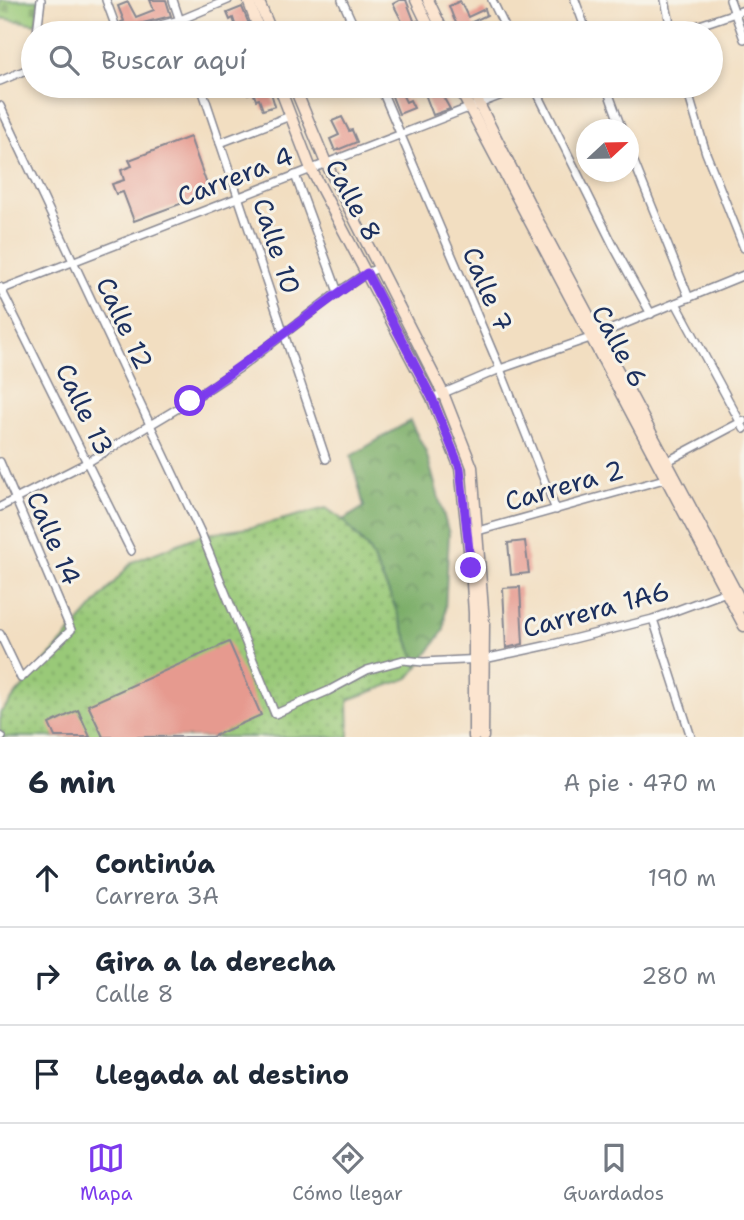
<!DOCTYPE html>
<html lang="es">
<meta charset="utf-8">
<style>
:root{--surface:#fff;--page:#f6f6f7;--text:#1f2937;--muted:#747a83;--line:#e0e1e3;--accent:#7c3aed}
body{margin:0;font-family:"Shantell Sans",sans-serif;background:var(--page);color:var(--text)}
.compass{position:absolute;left:576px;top:119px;width:63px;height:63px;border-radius:50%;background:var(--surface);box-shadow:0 4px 10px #0003;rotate:68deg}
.stop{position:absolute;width:21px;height:21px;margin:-16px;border:5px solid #7c3aed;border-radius:50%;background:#fff}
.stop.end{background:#7c3aed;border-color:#fff;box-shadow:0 2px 7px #0008}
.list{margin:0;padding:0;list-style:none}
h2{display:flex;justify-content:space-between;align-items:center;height:91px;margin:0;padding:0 28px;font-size:30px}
h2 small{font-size:23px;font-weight:400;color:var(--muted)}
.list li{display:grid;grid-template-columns:46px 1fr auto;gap:21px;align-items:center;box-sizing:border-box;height:98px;padding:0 28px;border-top:2px solid var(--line)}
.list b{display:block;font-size:26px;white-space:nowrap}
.list p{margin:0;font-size:23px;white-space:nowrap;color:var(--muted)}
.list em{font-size:23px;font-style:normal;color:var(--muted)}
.icon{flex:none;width:38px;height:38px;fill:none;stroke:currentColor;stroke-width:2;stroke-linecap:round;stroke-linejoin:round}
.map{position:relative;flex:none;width:744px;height:737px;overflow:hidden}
.search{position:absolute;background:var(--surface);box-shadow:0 4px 10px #0003;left:21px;right:21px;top:21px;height:77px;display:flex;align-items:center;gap:18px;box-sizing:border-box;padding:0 24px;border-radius:38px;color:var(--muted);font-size:26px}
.sheet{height:385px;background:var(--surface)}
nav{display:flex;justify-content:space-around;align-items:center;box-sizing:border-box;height:98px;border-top:2px solid var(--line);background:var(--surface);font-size:19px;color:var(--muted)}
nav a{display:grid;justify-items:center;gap:4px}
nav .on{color:var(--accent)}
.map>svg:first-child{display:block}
.grass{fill:url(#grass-dots);stroke:#5a7c6b;stroke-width:2}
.forest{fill:url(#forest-crowns);stroke:#4a6e63;stroke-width:2}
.cemetery{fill:url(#cemetery-stones);stroke:#5a7c6b;stroke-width:2}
.building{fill:#e69a8f}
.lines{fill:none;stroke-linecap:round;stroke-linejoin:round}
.street-casing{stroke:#868690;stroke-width:10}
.secondary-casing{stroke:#868690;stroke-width:13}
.street{stroke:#fff;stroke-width:7}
.secondary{stroke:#fce5d0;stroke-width:10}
.route{stroke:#7c3aed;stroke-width:9}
.labels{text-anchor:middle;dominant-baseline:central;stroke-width:6;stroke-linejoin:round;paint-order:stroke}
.street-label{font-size:26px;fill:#1b2f5e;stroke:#f7f3e8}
</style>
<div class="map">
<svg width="744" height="737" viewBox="0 0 744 737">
<defs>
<pattern id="grass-dots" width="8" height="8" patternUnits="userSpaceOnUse" patternTransform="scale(1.75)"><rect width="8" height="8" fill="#99c978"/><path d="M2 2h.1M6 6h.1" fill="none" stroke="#7ca466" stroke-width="1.8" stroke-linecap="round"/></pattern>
<pattern id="forest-crowns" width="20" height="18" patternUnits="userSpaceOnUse" patternTransform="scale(1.75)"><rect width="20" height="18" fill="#7aad68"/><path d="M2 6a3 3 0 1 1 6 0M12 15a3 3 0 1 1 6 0" fill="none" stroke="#638d59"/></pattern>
<pattern id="cemetery-stones" width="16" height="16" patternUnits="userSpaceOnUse" patternTransform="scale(1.75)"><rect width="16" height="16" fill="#99c978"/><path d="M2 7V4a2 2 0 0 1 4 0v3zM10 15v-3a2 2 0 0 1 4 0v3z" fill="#7ca466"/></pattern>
</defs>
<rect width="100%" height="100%" fill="#f7f3e8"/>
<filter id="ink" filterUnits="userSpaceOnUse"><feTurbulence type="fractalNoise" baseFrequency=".0143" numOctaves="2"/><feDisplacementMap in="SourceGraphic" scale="14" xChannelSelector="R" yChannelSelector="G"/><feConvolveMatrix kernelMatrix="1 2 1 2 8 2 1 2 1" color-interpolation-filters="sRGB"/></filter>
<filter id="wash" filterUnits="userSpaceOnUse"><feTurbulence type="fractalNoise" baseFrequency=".00686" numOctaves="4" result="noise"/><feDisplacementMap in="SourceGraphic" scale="28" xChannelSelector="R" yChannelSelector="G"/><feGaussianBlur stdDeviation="1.57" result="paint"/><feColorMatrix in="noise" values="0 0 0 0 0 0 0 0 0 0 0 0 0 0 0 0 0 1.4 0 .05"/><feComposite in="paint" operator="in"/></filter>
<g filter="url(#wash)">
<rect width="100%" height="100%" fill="#f2dec1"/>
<path class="grass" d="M 326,508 L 343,520 L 369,550 L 392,599 L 418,667 L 409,678 L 348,700 L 349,737 L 0,737 L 0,713 L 132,562 L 201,535 L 254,527 Z"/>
<path class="forest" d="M 410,421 L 426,452 L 449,534 L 444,630 L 418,667 L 392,599 L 369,550 L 343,520 L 364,507 L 351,456 Z"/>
<path class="cemetery" d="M 0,0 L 39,0 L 36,24 L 0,18 Z"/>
<g id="blocks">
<g class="building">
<path d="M 150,0 L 166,0 L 171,16 L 127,27 L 124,30 L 121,22 L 124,21 L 118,6 L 128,2 L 136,17 L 154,10 Z"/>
<path d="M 400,0 L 406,0 L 415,23 L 417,21 L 422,30 L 415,33 L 408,33 L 393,4 Z"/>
<path d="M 460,1 L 468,17 L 485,9 L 487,15 L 472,22 L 477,33 L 462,33 L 454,19 L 449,6 Z"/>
<path d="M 242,7 L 250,27 L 247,28 L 250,33 L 238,33 L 233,18 L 230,20 L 227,13 Z"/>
<path d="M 244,86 L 269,86 L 275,106 L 263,110 L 259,99 L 256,100 L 253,92 L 248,94 Z"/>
<path d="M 388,86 L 398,86 L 406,102 L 410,100 L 414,108 L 399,114 Z"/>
<path d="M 422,86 L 437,86 L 450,109 L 433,115 Z"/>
<path d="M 342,117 L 349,131 L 352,130 L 357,142 L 335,151 L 330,139 L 339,135 L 332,121 Z"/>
<path d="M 190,137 L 210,193 L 134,221 L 123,192 L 116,194 L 112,184 L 124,180 L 121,170 L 132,166 L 129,160 Z"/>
<path d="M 525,541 L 529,573 L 511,575 L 508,543 Z"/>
<path d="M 520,587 L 523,644 L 506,648 L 503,588 Z"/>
<path d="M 229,642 L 261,715 L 212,737 L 103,737 L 88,705 Z"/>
<path d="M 78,710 L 90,737 L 55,737 L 49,724 Z"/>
</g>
</g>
</g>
<g filter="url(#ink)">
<use href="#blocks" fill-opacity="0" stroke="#868690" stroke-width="2"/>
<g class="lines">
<g class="street-casing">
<g id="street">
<path d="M 106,0 L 118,33"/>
<path d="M 173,0 L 184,33"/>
<path d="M 342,0 L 357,33"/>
<path d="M 492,0 L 508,33"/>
<path d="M 575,0 L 587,33"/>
<path d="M 665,0 L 672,33"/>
<path d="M 730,0 L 744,39"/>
<path d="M 37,33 L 41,0"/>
<path d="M 129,33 L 180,20 L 228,0"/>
<path d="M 676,33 L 744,10"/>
<path d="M 0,81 L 33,67"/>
<path d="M 201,86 L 326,459"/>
<path d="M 380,86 L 500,369 L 556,510"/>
<path d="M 534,86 L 613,245 L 651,314"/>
<path d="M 606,86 L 622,130"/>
<path d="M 686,86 L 706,153 L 744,248"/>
<path d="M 0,106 L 201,533 L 275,714 L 328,691 L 367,670 L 403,660 L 423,662 L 484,659 L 549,645 L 653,619 L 729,591"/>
<path d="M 220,143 L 290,116"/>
<path d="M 628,147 L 689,298"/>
<path d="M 295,175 L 338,292"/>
<path d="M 0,287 L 131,551"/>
<path d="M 0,290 L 525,86"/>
<path d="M 676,303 L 744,429"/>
<path d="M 432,398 L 500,369 L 590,338 L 744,275"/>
<path d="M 0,462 L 71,630 L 21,678 L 0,634"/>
<path d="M 666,462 L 743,421"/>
<path d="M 0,507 L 88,462 L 190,401 L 241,367 L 338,292 L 367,273 L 378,268"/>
<path d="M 474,532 L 668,478"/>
<path d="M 653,619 L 691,737"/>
<path d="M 0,736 L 2,737"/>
</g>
</g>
<g class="secondary-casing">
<g id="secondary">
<path d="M 248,0 L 260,33"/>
<path d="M 258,0 L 272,33"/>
<path d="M 416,0 L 432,33"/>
<path d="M 428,0 L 444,33"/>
<path d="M 279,86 L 311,169 L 432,398 L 460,468 L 471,568 L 474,613 L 474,737"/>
<path d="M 294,86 L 326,163 L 443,393 L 472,467 L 484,623 L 483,737"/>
<path d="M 458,86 L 744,626"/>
<path d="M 470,86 L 536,217 L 744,607"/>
</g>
</g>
<use href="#street" class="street"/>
<use href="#secondary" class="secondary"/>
</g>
</g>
<g class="lines" filter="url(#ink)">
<path class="route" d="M 190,401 C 251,361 307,314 367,273 L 432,398 L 460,468 L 471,568"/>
</g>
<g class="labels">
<g class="street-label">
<text transform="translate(235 176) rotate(-21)">Carrera 4</text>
<text transform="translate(354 200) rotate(62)">Calle 8</text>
<text transform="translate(277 246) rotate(72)">Calle 10</text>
<text transform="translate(488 289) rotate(67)">Calle 7</text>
<text transform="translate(125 323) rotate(65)">Calle 12</text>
<text transform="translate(620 346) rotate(62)">Calle 6</text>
<text transform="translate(85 409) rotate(64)">Calle 13</text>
<text transform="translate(564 485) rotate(-16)">Carrera 2</text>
<text transform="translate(54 538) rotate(67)">Calle 14</text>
<text transform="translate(596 609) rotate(-15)">Carrera 1A6</text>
</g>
</g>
</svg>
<svg class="compass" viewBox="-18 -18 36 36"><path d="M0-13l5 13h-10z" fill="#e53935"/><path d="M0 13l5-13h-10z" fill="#747a83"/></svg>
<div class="stop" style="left:190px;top:401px"></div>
<div class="stop end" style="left:471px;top:568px"></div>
<div class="search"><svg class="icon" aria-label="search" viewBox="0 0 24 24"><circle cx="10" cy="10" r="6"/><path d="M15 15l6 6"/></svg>Buscar aquí</div>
</div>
<section class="sheet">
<h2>6 min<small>A pie · 470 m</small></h2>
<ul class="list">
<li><svg class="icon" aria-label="ahead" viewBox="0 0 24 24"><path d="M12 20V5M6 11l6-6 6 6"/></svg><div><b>Continúa</b><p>Carrera 3A</p></div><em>190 m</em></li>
<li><svg class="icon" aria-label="right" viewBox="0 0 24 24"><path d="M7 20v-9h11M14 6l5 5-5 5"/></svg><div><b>Gira a la derecha</b><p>Calle 8</p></div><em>280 m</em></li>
<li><svg class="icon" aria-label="arrive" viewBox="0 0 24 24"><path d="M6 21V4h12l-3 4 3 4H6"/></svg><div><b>Llegada al destino</b></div></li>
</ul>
</section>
<nav>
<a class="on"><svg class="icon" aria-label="map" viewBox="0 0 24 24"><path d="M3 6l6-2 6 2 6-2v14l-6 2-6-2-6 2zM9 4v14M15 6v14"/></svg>Mapa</a>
<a><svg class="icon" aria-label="directions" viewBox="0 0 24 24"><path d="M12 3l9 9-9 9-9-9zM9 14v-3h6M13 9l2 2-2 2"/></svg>Cómo llegar</a>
<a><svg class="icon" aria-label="saved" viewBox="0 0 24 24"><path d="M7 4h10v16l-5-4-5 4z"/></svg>Guardados</a>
</nav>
